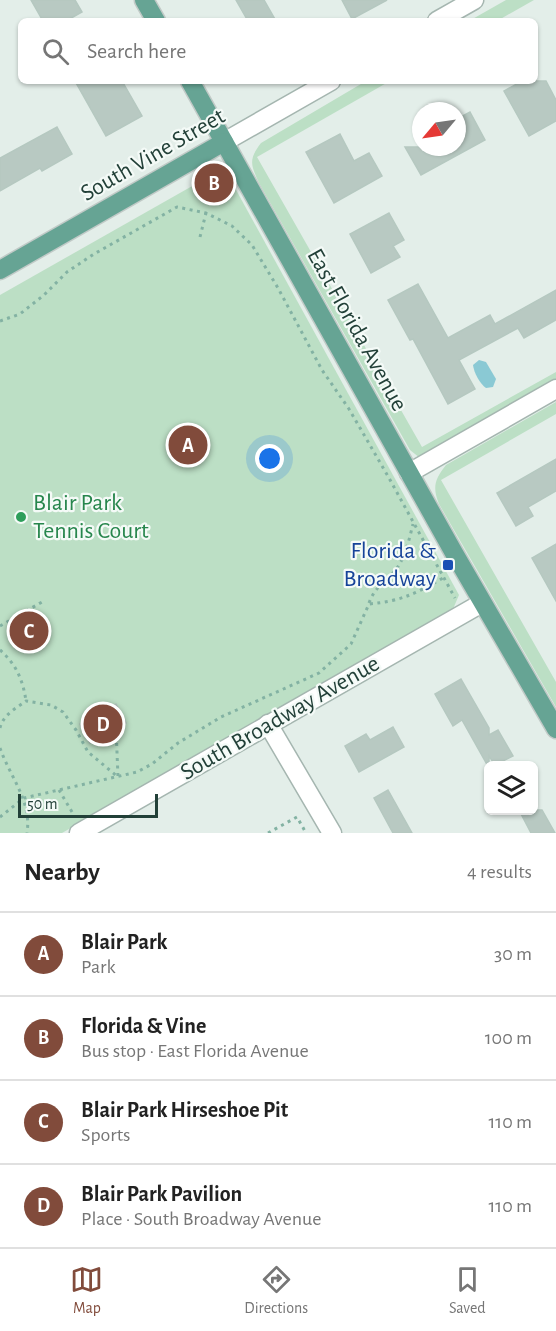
<!DOCTYPE html>
<meta charset="utf-8">
<style>
:root{--surface:#fff;--page:#f2f2f2;--text:#222;--muted:#767676;--line:#e0e0e0;--accent:#814b3b}
body{margin:0;font-family:"Alegreya Sans",sans-serif;background:var(--page);color:var(--text)}
.controls{position:absolute;right:18px;bottom:18px;display:grid;overflow:hidden;border-radius:9px;box-shadow:0 2px 4px #0004}
.controls button{width:54px;height:54px;display:grid;place-items:center;padding:0;border:0;border-bottom:2px solid var(--line);background:var(--surface);color:var(--text);font:30px sans-serif}
.compass{position:absolute;left:412px;top:102px;width:54px;height:54px;border-radius:50%;background:var(--surface);box-shadow:0 2px 4px #0004;rotate:241deg}
.scale{position:absolute;left:18px;bottom:15px;width:140px;box-sizing:border-box;padding-left:6px;border:3px solid #224038;border-top:0;font-size:16px;line-height:21px;white-space:nowrap;color:#224038;-webkit-text-stroke:4px #f4faf7;paint-order:stroke}
.you{position:absolute;left:270px;top:459px;width:21px;height:21px;margin:-15px;border:4px solid #fff;border-radius:50%;background:#1a73e8;box-shadow:0 0 0 9px #1a73e833}
.badge{display:grid;place-items:center;width:39px;height:39px;border-radius:50%;background:var(--accent);color:#fff;font-size:20px;font-weight:700}
.pin{position:absolute;translate:-50% -50%;border:3px solid #fff;box-shadow:0 2px 6px #0006}
.list{margin:0;padding:0;list-style:none}
h2{display:flex;justify-content:space-between;align-items:center;height:78px;margin:0;padding:0 24px;font-size:26px}
h2 small{font-size:20px;font-weight:400;color:var(--muted)}
.list li{display:grid;grid-template-columns:39px 1fr auto;gap:18px;align-items:center;box-sizing:border-box;height:84px;padding:0 24px;border-top:2px solid var(--line)}
.list b{display:block;font-size:22px;white-space:nowrap}
.list p{margin:0;font-size:20px;white-space:nowrap;color:var(--muted)}
.list em{font-size:20px;font-style:normal;color:var(--muted)}
.icon{flex:none;width:33px;height:33px;fill:none;stroke:currentColor;stroke-width:2;stroke-linecap:round;stroke-linejoin:round}
.map{position:relative;flex:none;width:556px;height:833px;overflow:hidden}
.search{position:absolute;background:var(--surface);box-shadow:0 2px 4px #0004;left:18px;right:18px;top:18px;height:66px;display:flex;align-items:center;gap:15px;box-sizing:border-box;padding:0 21px;border-radius:9px;color:var(--muted);font-size:22px}
.sheet{height:414px;background:var(--surface)}
nav{display:flex;justify-content:space-around;align-items:center;box-sizing:border-box;height:84px;border-top:2px solid var(--line);background:var(--surface);font-size:16px;color:var(--muted)}
nav a{display:grid;justify-items:center;gap:3px}
nav .on{color:var(--accent)}
.map>svg:first-child{display:block}
.green{fill:#bcdfc5}
.water{fill:#8ac9d4}
.building{fill:#b8c9c2;stroke:#b5c8c0;stroke-width:1.5}
.lines{fill:none;stroke-linecap:round;stroke-linejoin:round}
.minor-casing{stroke:#a5b6b0;stroke-width:21}
.major-casing{stroke:#c1cac7;stroke-width:21}
.path{stroke:#83b2a3;stroke-width:3;stroke-dasharray:3 4.5;stroke-linecap:butt}
.minor{stroke:#fff;stroke-width:18}
.major{stroke:#66a494;stroke-width:18}
.leisure-dot{fill:#2e9e5b;stroke:#f4faf7;stroke-width:2}
.transit-dot{fill:#1a4fb4;stroke:#f4faf7;stroke-width:2}
.labels{text-anchor:middle;dominant-baseline:central;stroke-width:4.5;stroke-linejoin:round;paint-order:stroke}
.street-label{font-size:24px;fill:#224038;stroke:#f4faf7}
.leisure-label{font-size:24px;fill:#27864d;stroke:#f4faf7;text-anchor:start}
.transit-label{font-size:24px;fill:#164399;stroke:#f4faf7;text-anchor:end}
</style>
<div class="map">
<svg width="556" height="833" viewBox="0 0 556 833">
<rect width="100%" height="100%" fill="#e3eee9"/>
<g class="green">
<path d="M 506,0 L 534,0 L 497,21 L 469,21 Z"/>
<path d="M 366,81 L 390,81 L 257,157 L 422,447 L 556,372 L 556,385 L 420,458 L 410,450 L 259,183 C 251,165 248,160 261,143 Z"/>
<path d="M 224,168 L 459,595 L 453,609 L 62,833 L 0,833 L 0,295 Z"/>
<path d="M 556,402 L 556,414 L 441,480 L 556,682 L 556,707 L 439,504 C 432,487 435,479 446,465 Z"/>
</g>
<path class="water" d="M 479,360 L 486,362 L 496,379 L 493,387 L 486,388 C 480,384 474,373 473,365 Z"/>
<g class="building">
<path d="M 31,0 L 75,0 L 82,12 L 66,21 L 43,21 Z"/>
<path d="M 236,0 L 264,0 L 276,21 L 248,21 Z"/>
<path d="M 342,0 L 387,0 L 352,19 Z"/>
<path d="M 75,81 L 122,81 L 142,116 L 106,136 Z"/>
<path d="M 522,81 L 546,81 L 556,100 L 556,121 L 529,136 L 504,91 Z"/>
<path d="M 470,112 L 485,140 L 421,175 L 405,147 L 457,147 L 457,119 Z"/>
<path d="M 57,127 L 72,154 L 42,171 L 40,168 L 0,191 L 0,158 Z"/>
<path d="M 340,134 L 354,161 L 369,153 L 382,176 L 334,203 L 306,152 Z"/>
<path d="M 389,213 L 404,240 L 393,246 L 400,257 L 371,273 L 350,234 Z"/>
<path d="M 418,284 L 448,338 L 490,315 L 495,324 L 556,290 L 556,320 L 524,338 L 518,328 L 459,360 L 475,389 L 448,404 L 413,339 L 410,340 L 388,300 Z"/>
<path d="M 556,459 L 556,491 L 528,507 L 533,516 L 516,526 L 497,493 Z"/>
<path d="M 556,544 L 556,601 L 532,558 Z"/>
<path d="M 461,679 L 489,728 L 489,735 L 498,730 L 513,756 L 495,765 L 489,756 L 489,768 L 462,720 L 453,726 L 435,694 Z"/>
<path d="M 116,704 L 126,723 L 90,743 L 80,724 Z"/>
<path d="M 393,727 L 404,747 L 359,772 L 345,746 L 366,734 L 370,740 Z"/>
<path d="M 388,790 L 412,833 L 393,833 L 374,798 Z"/>
<path d="M 519,810 L 542,810 L 555,833 L 531,833 Z"/>
</g>
<g class="lines">
<g class="minor-casing">
<g id="minor">
<path d="M 437,21 L 474,0"/>
<path d="M 224,142 L 331,81"/>
<path d="M 409,473 L 556,389"/>
<path d="M 268,724 L 332,833"/>
<path d="M 79,833 L 482,603"/>
</g>
</g>
<g class="major-casing">
<g id="major">
<path d="M 144,0 L 156,21"/>
<path d="M 190,81 L 454,553 L 556,729"/>
<path d="M 0,270 L 224,142"/>
</g>
</g>
<g class="path">
<path d="M 200,237 L 206,213"/>
<path d="M 0,321 L 20,314 L 44,295 L 67,272 L 94,254 L 177,207 L 206,213 L 232,226 L 252,245 L 278,288 L 322,370 L 349,409 L 389,478 L 455,598"/>
<path d="M 369,603 C 374,589 383,583 393,573 C 405,560 409,540 413,524"/>
<path d="M 0,626 L 42,602"/>
<path d="M 0,650 C 16,664 23,680 26,701"/>
<path d="M 0,728 C 3,715 16,708 26,701 L 51,705 L 63,712 L 76,730 L 88,752 L 118,777"/>
<path d="M 116,728 L 118,777"/>
<path d="M 0,748 C 10,777 32,801 27,833"/>
<path d="M 59,790 L 75,817"/>
<path d="M 0,817 L 24,798 L 137,772 L 152,764 L 178,743 L 221,717 L 319,673 L 351,644 L 369,604 C 401,601 415,594 443,578"/>
<path d="M 268,833 L 297,817 L 306,833"/>
</g>
<use href="#minor" class="minor"/>
<use href="#major" class="major"/>
</g>
<circle class="leisure-dot" cx="21" cy="517" r="6"/>
<rect class="transit-dot" x="442" y="559" width="12" height="12" rx="3"/>
<g class="labels">
<g class="street-label">
<text transform="translate(153 155) rotate(-30)">South Vine Street</text>
<text transform="translate(357 330) rotate(61)">East Florida Avenue</text>
<text transform="translate(280 718) rotate(-30)">South Broadway Avenue</text>
</g>
<g class="leisure-label">
<text x="33" y="503">Blair Park<tspan x="33" dy="28">Tennis Court</tspan></text>
</g>
<g class="transit-label">
<text x="436" y="551">Florida &amp;<tspan x="436" dy="28">Broadway</tspan></text>
</g>
</g>
</svg>
<div class="controls">
<button><svg class="icon" aria-label="layers" viewBox="0 0 24 24"><path d="M12 4l9 5-9 5-9-5zM3 14l9 5 9-5"/></svg></button>
</div>
<svg class="compass" viewBox="-18 -18 36 36"><path d="M0-13l5 13h-10z" fill="#e53935"/><path d="M0 13l5-13h-10z" fill="#767676"/></svg>
<div class="scale">50 m</div>
<div class="you"></div>
<div class="pin badge" style="left:188px;top:445px">A</div>
<div class="pin badge" style="left:214px;top:183px">B</div>
<div class="pin badge" style="left:29px;top:631px">C</div>
<div class="pin badge" style="left:103px;top:724px">D</div>
<div class="search"><svg class="icon" aria-label="search" viewBox="0 0 24 24"><circle cx="10" cy="10" r="6"/><path d="M15 15l6 6"/></svg>Search here</div>
</div>
<section class="sheet">
<h2>Nearby<small>4 results</small></h2>
<ul class="list">
<li><span class="badge">A</span><div><b>Blair Park</b><p>Park</p></div><em>30 m</em></li>
<li><span class="badge">B</span><div><b>Florida &amp; Vine</b><p>Bus stop · East Florida Avenue</p></div><em>100 m</em></li>
<li><span class="badge">C</span><div><b>Blair Park Hirseshoe Pit</b><p>Sports</p></div><em>110 m</em></li>
<li><span class="badge">D</span><div><b>Blair Park Pavilion</b><p>Place · South Broadway Avenue</p></div><em>110 m</em></li>
</ul>
</section>
<nav>
<a class="on"><svg class="icon" aria-label="map" viewBox="0 0 24 24"><path d="M3 6l6-2 6 2 6-2v14l-6 2-6-2-6 2zM9 4v14M15 6v14"/></svg>Map</a>
<a><svg class="icon" aria-label="directions" viewBox="0 0 24 24"><path d="M12 3l9 9-9 9-9-9zM9 14v-3h6M13 9l2 2-2 2"/></svg>Directions</a>
<a><svg class="icon" aria-label="saved" viewBox="0 0 24 24"><path d="M7 4h10v16l-5-4-5 4z"/></svg>Saved</a>
</nav>
